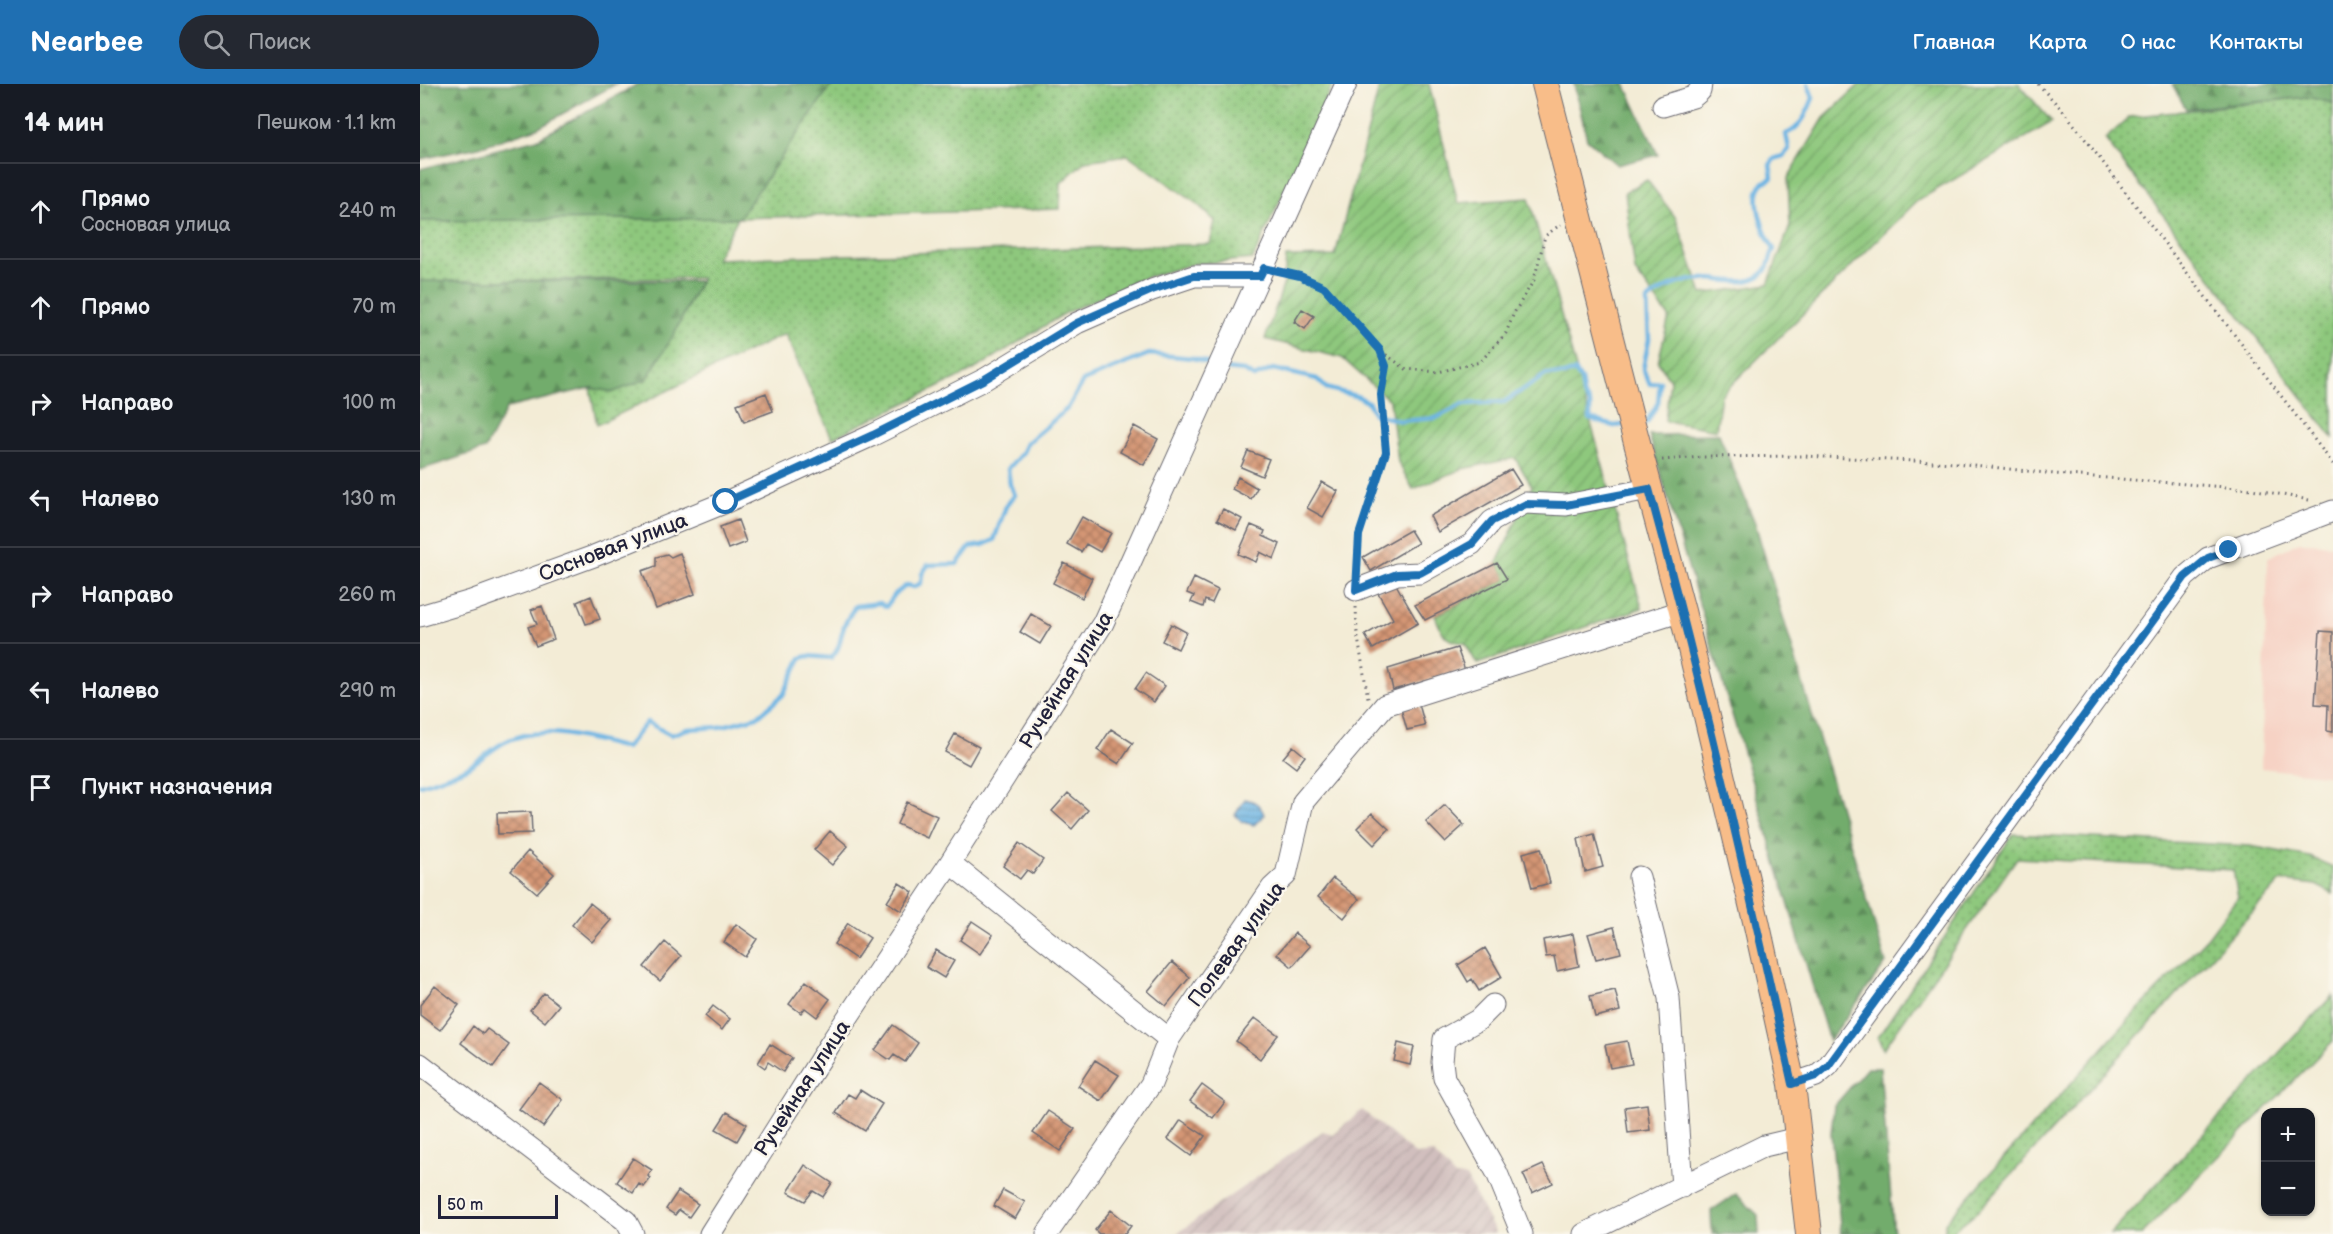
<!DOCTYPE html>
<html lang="ru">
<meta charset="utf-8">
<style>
:root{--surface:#171b24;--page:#242831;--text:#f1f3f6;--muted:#9ea1a6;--line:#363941;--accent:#1f6fb2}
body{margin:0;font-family:"Balsamiq Sans",sans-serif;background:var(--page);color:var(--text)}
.controls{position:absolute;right:18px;bottom:18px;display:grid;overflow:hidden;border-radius:12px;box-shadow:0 2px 4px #0004}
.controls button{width:54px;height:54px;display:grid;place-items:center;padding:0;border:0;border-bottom:2px solid var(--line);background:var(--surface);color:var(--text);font:30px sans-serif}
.scale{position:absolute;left:18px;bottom:15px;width:120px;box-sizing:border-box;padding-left:6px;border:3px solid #22223b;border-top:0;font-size:16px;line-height:21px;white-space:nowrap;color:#22223b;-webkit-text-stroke:4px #fbf7ec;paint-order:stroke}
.stop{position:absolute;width:18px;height:18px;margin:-14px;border:4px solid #1f6fb2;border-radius:50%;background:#fff}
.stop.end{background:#1f6fb2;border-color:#fff;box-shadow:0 2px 6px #0008}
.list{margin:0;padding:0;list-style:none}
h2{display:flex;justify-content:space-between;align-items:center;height:78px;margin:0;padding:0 24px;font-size:26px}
h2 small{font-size:20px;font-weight:400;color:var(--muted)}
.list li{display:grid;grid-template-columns:39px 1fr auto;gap:18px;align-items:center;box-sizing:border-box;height:96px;padding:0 24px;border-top:2px solid var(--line)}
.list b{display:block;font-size:22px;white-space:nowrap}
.list p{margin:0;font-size:20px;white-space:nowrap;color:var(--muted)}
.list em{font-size:20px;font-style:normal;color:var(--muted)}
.icon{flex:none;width:33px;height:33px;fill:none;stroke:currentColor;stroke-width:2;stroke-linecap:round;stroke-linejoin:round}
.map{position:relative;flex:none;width:1913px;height:1150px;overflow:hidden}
header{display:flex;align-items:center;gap:36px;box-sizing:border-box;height:84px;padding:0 30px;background:var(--accent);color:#fff}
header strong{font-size:28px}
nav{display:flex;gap:33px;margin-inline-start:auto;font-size:21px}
.search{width:420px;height:54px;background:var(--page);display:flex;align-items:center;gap:15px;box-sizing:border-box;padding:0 21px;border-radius:33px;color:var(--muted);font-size:22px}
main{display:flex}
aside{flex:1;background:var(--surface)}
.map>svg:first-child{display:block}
.built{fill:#f6d2c4}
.industrial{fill:url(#industrial-furrows)}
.grass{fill:url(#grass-dots);stroke:#58755c;stroke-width:1.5;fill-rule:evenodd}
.forest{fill:url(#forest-firs);stroke:#4a6754;stroke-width:1.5}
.garden{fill:url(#garden-furrows);stroke:#58755c;stroke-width:1.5}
.water{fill:url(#water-rules);stroke:#476b8f;stroke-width:1.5}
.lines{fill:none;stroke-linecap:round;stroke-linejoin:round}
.stream{stroke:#6cb4e3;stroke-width:4.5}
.building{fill:url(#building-cross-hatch)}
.minor-casing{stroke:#6b6971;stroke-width:23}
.major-casing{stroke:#6b6971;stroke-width:28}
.path{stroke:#6b6971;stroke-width:3;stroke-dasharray:1.5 4.5;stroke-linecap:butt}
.minor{stroke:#fff;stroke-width:21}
.major{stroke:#f8bd89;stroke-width:26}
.route{stroke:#1f6fb2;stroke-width:8}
.labels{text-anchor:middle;stroke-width:5;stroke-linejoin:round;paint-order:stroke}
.street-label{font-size:21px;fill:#22223b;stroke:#fbf7ec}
</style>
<header>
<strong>Nearbee</strong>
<div class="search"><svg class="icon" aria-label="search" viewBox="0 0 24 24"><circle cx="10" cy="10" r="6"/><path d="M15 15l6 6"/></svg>Поиск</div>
<nav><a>Главная</a><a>Карта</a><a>О нас</a><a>Контакты</a></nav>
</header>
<main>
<aside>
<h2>14 мин<small>Пешком · 1.1 km</small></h2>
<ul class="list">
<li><svg class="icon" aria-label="ahead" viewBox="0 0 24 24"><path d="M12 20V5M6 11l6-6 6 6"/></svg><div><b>Прямо</b><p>Сосновая улица</p></div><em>240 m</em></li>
<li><svg class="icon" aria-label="ahead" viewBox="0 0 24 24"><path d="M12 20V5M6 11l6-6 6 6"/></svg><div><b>Прямо</b></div><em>70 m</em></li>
<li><svg class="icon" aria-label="right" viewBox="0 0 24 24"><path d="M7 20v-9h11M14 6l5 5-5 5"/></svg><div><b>Направо</b></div><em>100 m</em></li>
<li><svg class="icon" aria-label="left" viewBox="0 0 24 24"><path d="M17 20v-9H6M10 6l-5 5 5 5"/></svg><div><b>Налево</b></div><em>130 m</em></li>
<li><svg class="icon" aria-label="right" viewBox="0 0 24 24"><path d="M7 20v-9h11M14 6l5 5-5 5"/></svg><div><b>Направо</b></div><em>260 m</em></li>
<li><svg class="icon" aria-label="left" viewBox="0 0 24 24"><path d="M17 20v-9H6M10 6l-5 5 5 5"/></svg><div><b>Налево</b></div><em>290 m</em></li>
<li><svg class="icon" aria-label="arrive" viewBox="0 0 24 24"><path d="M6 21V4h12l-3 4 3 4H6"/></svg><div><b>Пункт назначения</b></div></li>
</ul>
</aside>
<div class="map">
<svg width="1913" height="1150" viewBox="0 0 1913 1150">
<defs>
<pattern id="industrial-furrows" width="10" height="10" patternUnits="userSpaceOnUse" patternTransform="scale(1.5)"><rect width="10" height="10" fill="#d1bfbe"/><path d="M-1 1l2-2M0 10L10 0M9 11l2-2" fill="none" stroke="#b3a4a4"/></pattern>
<pattern id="grass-dots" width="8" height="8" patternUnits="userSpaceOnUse" patternTransform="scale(1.5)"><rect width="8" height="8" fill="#8ec87d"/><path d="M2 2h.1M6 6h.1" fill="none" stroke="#74a268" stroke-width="1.8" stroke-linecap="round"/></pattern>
<pattern id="forest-firs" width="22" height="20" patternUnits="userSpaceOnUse" patternTransform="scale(1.5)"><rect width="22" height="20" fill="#72ac6c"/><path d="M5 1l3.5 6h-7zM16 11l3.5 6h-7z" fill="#5d8c5a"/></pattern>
<pattern id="garden-furrows" width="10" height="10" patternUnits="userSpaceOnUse" patternTransform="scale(1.5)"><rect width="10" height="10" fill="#8ec87d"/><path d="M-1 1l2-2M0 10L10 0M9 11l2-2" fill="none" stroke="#74a268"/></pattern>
<pattern id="water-rules" width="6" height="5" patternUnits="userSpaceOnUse" patternTransform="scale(1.5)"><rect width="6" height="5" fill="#6cb4e3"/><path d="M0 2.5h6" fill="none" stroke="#5892b9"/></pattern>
<pattern id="building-cross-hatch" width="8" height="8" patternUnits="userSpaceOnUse" patternTransform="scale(1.5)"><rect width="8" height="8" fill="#d49674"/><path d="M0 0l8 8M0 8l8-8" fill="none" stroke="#ac7a60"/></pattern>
</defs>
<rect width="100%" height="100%" fill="#fbf7ec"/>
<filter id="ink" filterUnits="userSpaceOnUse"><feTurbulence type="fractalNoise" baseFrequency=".0167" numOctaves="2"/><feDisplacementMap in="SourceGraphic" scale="12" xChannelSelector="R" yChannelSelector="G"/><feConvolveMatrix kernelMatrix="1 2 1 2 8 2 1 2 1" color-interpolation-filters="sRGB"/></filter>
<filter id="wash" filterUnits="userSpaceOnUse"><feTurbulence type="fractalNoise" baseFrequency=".008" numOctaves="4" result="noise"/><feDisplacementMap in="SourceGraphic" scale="24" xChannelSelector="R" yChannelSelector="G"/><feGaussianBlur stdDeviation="1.35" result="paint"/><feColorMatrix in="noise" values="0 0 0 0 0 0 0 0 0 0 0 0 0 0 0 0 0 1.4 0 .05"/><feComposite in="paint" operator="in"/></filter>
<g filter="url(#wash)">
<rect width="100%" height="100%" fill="#f3ecd6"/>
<path class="built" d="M1879,458L1913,461V692L1841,684L1848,474Z"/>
<path class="industrial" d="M942,1026L996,1071L1013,1069L1034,1092L1046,1093L1076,1150H756L903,1047L912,1051Z"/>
<path class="grass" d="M412,0H913L833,175L773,180L724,194L647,228L552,287L412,354L365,250L177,341L170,304L194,308L254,250L282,194L0,198V137L318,134ZM708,71L777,120L795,137L790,160L296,175L318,134L640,125L641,99L665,77Z
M1887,13L1913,19V354L1685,55L1710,33Z
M1593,750L1830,762L1890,773L1913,783V810L1896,801L1861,797L1558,1127L1529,1150H1525V1139L1710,934L1788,853L1818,813L1813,786L1597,774L1463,966L1458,953Z
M1913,911V957L1722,1150H1690Z"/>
<path class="forest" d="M0,0H196L117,44L59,63L0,75Z
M218,0H412L319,134L0,137V85L117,55Z
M1154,0H1205L1238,71L1197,81L1167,55Z
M1752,0H1913V19L1887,13L1766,25Z
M0,197H280L254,250L227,295L194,308L170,304L87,324L65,365L0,386Z
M1299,350L1335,439L1466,879L1409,957L1229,351Z
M1447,984H1460L1474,1150H1421L1411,1049L1414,1022Z
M1316,1110L1338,1131L1339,1150H1292L1291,1127Z"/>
<path class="garden" d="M960,0H1009L1038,119L1109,114L1222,524L1057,580L1045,559C1024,557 1023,551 1015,532L1087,495L1077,479L1112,402L1095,374L1042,385L993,405L978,378L970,317L922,274L845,255L864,199L866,173L915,172Z
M1440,0H1599L1632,38L1497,117L1301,311L1296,346L1245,337L1250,296L1238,278L1249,233L1215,187L1205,108L1227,96L1256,134L1282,210L1348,200L1370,142L1368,94L1404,34Z"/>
<path class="water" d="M825,715C835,717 841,721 844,731L834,741L823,738L815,731Z"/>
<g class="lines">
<path class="stream" d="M805,285L824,287L834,293L853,285L897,295L906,304L939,313L949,319L954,330L981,337L1016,334L1043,320L1084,318L1127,290L1144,291L1155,287L1161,296L1163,310L1170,320V335L1194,342L1203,341
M1221,339L1227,338L1238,319L1240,298L1230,300L1223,285L1229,255L1227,217C1243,203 1266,194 1287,195C1306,195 1330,204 1345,187C1349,182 1351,171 1354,165C1345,152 1329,112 1343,99C1346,97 1349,96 1352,94L1350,81L1354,75L1363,72L1369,65L1366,50C1381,44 1387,29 1393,14L1388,0
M0,701C11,698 39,688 48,683C60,676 71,666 83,659C122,638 167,655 206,664L227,638L251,651L267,645L299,643L337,633L363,611L381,574L388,572L411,574C421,564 419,557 423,546C425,537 431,530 435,522L460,519L466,523L475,510L487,501L494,503L501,499L502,490L508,481L537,480L550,463L563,461L574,456L586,422L595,411L590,401L588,385L603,368L607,359L648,324L663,297L729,270L773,274L794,281"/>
</g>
<g id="blocks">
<path class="building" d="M882,225L894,232L885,245L874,238Z
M346,309L353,327L324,338L317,320Z
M714,342L738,355L724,381L700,368Z
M828,367L849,375L842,392L821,383Z
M1091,385L1101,401L1018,448L1010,432Z
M818,393L837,404L831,415L812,405Z
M902,398L918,407L903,433L887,424Z
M803,425L822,435L816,446L797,436Z
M662,433L691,449L680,468L666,460L661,468L647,460Z
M318,436L326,458L308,465L300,443Z
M831,441L845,447L843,452L860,460L854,475L840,468L836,478L818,470Z
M990,446L998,459L951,487L943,473Z
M260,469L275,510L236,525L222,487L236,482V473L247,470L251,473Z
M644,479L672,494L662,514L633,499Z
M1077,479L1087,495L1005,536L995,521Z
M774,494L798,506L792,519L785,516L783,523L771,518L774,512L767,509Z
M974,497L998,539L953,565L945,551L973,535L957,507Z
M171,512L180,535L166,540L157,518Z
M122,522L134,555L116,562L108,543L117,540L111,526Z
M611,530L631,542L620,560L600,548Z
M751,540L766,548L758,565L742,557Z
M1900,547L1913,548V648L1907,647L1908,621L1895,620Z
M1037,564L1045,586L973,606L968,585Z
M726,589L745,602L734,618L715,605Z
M999,620L1005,642L987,646L981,625Z
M691,645L713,659L699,680L677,666Z
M535,650L559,663L549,681L525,668Z
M873,662L885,672L876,684L863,674Z
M648,709L668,726L652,745L632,727Z
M487,718L517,732L507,754L477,740Z
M1025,721L1044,741L1025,758L1006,738Z
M111,728L112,749L78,750L77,729Z
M952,729L969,745L954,761L937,744Z
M410,747L428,762L412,781L394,766Z
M1174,750L1183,783L1165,788L1158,755Z
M599,759L623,776L613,790L607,786L600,795L583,782Z
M1121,764L1130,799L1112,804L1103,769Z
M108,767L134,790L117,809L91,787Z
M913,794L939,815L924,834L898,813Z
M479,799L493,808L481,827L467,818Z
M170,819L191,836L172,858L152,841Z
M552,837L573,851L560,870L540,856Z
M428,839L450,854L436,875L414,860Z
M316,840L337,855L325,873L304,858Z
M1194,843L1201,869L1176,875L1168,850Z
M875,849L890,862L872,883L857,870Z
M1153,850L1159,882L1137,887L1134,872L1126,873L1123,856Z
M245,858L261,872L240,897L224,883Z
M1065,864L1082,893L1059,907L1052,895L1048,898L1038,881Z
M516,866L534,877L524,894L506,883Z
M752,878L770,893L746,922L728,907Z
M386,897L410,915L397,933L385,924L381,929L369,920Z
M15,902L39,921L20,946L0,931V921Z
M1195,906L1200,927L1175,933L1170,912Z
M124,909L139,921L125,938L110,926Z
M293,922L310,935L302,946L285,932Z
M835,934L858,951L840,975L816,957Z
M473,941L498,959L485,978L474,971L470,976L455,966Z
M53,942L63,950L67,945L89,961L73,983L41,959Z
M1207,957L1212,980L1190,984L1185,961Z
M978,959L994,963L990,981L974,977Z
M350,960L372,974L363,988L348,978L345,984L338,979Z
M675,976L699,991L681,1017L658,1002Z
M119,998L143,1016L123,1043L99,1025Z
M782,1001L805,1018L793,1034L770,1017Z
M440,1006L462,1020L445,1047L416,1029L428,1010L435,1014Z
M1227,1020L1230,1046L1208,1049L1205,1023Z
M628,1027L655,1045L640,1067L613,1049Z
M307,1028L327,1040L317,1057L296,1045Z
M761,1036L785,1052L771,1072L748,1055Z
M213,1074L232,1086L228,1092L231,1094L224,1103L219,1100L213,1109L197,1098Z
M385,1081L412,1099L403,1113L393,1107L385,1117L368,1108Z
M1123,1081L1133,1099L1112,1109L1103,1090Z
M583,1106L605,1118L595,1135L574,1122Z
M258,1107L278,1120L269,1133L259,1126L255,1131L246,1125Z
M691,1126L711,1142L705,1150H679L675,1146Z"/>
</g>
</g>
<g filter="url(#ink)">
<use href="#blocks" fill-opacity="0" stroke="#6b6971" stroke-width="1.5"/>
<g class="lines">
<g class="minor-casing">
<path id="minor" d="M1243,22L1273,13L1280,7L1281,0
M936,506L977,490L1000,489L1052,460L1072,437L1105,419L1146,421L1229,405
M0,532L51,517L174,472L306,418L453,351L565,295L657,239L732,206L774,192H840
M530,779L749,955
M1219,793L1249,914L1262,1103
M1073,921L1058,936L1024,955L1022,978L1024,994L1077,1089L1102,1150
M0,980L206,1137L213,1150
M1372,1000L1396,992L1408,982L1765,493L1788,474L1913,427
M290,1150L410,960L530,779L683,539L926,0
M627,1150L731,1000L749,955L852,804L866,791L883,718L965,621L1262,527
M1164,1150L1344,1062L1378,1054"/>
</g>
<g class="major-casing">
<path id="major" d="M1125,0L1212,340L1262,527L1336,837L1372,1000L1389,1150"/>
</g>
<path class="path" d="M1618,0L1646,30L1913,380
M861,188L880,193L904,203L960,266L966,282L961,311L966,368L939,451L937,486
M961,267L986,285L1018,288L1060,278L1086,249L1094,229L1114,196L1125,152L1141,140
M1242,376L1283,373L1384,372L1536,379L1634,390L1832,405L1889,416
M936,523L937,548L948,614"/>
<use href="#minor" class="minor"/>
<use href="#major" class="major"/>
</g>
</g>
<g class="lines" filter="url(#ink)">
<path class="route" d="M306,418L453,351L565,295L657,239L732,206L774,192H840L844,184L880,192L904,203L960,266L966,282L961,311L966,368L939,451L936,506L977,490L1000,489L1052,460L1072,437L1106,420L1146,421L1229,405C1283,602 1328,801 1372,1000L1396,992L1408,982L1765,493L1788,474L1809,466"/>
</g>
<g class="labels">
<g class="street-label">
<text transform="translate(193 463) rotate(-21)" y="7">Сосновая улица</text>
<text transform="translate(646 596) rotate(-58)" y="7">Ручейная улица</text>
<text transform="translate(816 860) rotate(-54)" y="7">Полевая улица</text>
<text transform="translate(382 1004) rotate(-57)" y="7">Ручейная улица</text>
</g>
</g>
</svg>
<div class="controls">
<button>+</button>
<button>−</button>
</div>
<div class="scale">50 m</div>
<div class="stop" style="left:306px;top:418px"></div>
<div class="stop end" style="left:1809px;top:466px"></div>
</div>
</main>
